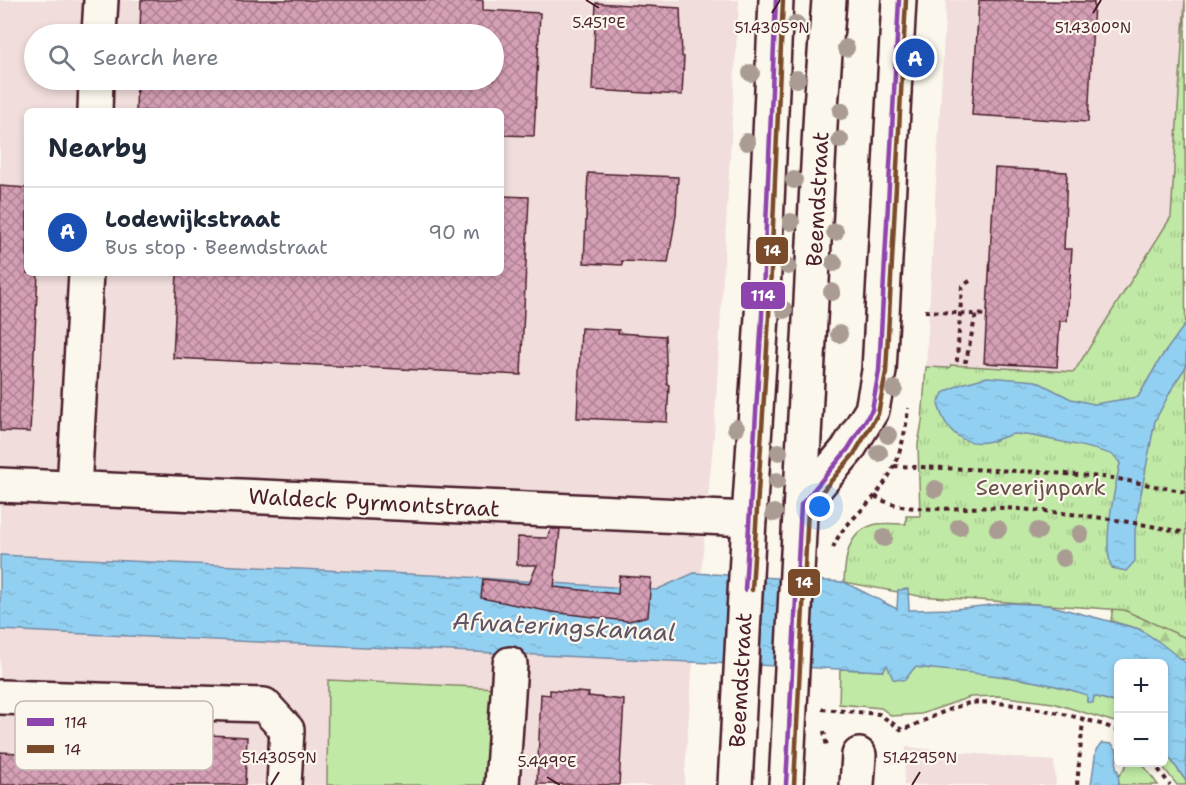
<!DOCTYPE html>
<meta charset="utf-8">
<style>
:root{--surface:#fff;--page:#f2f2f3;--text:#1f2937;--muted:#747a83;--line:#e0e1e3;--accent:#0f766e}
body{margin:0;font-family:"Shantell Sans",sans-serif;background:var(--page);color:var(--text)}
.controls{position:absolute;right:18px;bottom:18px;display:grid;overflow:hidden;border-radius:9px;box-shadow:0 3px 9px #0003}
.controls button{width:54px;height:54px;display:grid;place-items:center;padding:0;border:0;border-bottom:2px solid var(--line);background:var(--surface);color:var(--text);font:30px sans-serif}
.you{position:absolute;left:820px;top:507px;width:21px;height:21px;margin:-15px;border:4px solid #fff;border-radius:50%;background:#1a73e8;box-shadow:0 0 0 9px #1a73e833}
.badge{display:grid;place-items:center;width:39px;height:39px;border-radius:50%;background:var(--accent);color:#fff;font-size:20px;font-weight:700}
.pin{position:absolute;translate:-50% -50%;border:3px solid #fff;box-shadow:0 2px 6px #0006}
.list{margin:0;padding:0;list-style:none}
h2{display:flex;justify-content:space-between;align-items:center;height:78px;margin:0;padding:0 24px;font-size:26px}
h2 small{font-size:20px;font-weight:400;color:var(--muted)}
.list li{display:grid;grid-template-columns:39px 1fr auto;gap:18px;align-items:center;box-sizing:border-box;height:90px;padding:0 24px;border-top:2px solid var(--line)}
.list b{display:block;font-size:22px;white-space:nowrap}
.list p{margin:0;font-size:20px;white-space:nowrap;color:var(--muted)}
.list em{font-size:20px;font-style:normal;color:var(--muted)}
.icon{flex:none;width:33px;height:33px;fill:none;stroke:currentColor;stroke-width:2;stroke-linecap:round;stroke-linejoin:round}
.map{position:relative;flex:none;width:1186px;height:785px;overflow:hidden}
.search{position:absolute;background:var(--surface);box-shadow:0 3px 9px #0003;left:24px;top:24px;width:480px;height:66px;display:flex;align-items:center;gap:15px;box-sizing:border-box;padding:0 21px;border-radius:33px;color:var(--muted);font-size:22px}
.panel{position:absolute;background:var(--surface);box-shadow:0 3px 9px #0003;left:24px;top:108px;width:480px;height:168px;border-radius:9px}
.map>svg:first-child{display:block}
.built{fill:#f0dddc;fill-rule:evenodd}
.green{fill:#c0e9a5;stroke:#858468;stroke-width:1.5}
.forest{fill:url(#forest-firs);stroke:#858468;stroke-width:1.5}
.park{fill:url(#park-tufts);stroke:#858468;stroke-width:1.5}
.water{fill:url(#water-ripples);stroke:#7589a2;stroke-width:1.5}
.building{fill:url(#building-cross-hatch);stroke:#4a1f2b;stroke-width:1.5}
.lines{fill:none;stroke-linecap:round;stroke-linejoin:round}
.minor-casing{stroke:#4a1f2b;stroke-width:38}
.major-casing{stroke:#4a1f2b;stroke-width:38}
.path{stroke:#4a1f2b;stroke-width:4;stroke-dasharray:4.5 4.5;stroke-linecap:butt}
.minor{stroke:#fbf7ec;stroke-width:33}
.major{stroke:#fbf7ec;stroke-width:33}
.bus-1-casing{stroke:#fbf7ec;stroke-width:9}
.bus-2-casing{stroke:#fbf7ec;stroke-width:9}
.bus-1{stroke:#8e44ad;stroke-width:4.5}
.bus-2{stroke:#7a4b2a;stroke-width:4.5}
.tree{fill:#aa9c93}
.ticks{fill:none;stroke:#4a1f2b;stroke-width:2}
.labels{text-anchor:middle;stroke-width:4.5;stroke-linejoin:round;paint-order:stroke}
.street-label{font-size:22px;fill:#4a1f2b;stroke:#fbf7ec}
.park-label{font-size:22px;fill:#68524a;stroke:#fbf7ec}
.water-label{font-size:24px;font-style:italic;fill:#605467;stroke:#fbf7ec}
.key{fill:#fbf7ec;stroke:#c6b6b2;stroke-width:1.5}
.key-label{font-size:16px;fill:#4a1f2b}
.ticks-label{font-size:15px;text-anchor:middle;fill:#4a1f2b;stroke:#fbf7ec;stroke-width:4.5;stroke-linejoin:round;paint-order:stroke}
.line-badge{stroke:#fbf7ec;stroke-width:2}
.badge-label{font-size:16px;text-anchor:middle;font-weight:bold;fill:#fff}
</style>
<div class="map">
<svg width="1186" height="785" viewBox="0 0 1186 785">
<defs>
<pattern id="forest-firs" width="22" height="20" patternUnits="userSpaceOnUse" patternTransform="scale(1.5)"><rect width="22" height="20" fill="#c0e9a5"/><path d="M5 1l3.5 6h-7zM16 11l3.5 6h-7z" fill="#a6c78e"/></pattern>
<pattern id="park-tufts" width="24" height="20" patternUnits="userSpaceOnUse" patternTransform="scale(1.5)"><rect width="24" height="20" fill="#c0e9a5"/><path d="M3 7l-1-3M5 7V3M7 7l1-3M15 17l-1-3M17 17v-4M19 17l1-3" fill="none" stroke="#a6c78e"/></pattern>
<pattern id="water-ripples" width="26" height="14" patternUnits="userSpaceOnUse" patternTransform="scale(1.5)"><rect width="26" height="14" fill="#92d0f2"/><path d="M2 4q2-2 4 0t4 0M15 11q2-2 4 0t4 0" fill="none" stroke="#7fb2d0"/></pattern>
<pattern id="building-cross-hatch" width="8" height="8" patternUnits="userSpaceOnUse" patternTransform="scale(1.5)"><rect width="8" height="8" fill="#d59fb5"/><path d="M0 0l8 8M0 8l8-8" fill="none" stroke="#af8193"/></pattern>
</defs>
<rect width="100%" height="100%" fill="#fbf7ec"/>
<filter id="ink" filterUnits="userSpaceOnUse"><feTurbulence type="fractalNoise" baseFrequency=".0167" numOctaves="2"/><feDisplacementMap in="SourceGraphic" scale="12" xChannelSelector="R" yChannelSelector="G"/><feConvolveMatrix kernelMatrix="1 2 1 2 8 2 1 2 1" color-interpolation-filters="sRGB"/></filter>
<g filter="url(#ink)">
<path class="built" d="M0,0H739L714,433L692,672L684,785H0ZM34,34H494V80H34ZM27,111H501V273H27Z
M946,0H1185L1171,217L1074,372L951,365L949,368L926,367Z
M906,747L1054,761L1056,785H904Z"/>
<path class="green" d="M887,664C949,670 1029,675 1088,695L1087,701L1094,696L1114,702L1118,705V723L1053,703L998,696L970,697L921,714L892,716L881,708L839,704L840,669L883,671Z
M328,680L498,688L493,785H327Z
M1164,750L1186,781V785H1177L1160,763L1164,762Z
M1128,763H1142L1158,785H1119L1118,777Z"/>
<path class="forest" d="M1186,557V659H1181L1139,629L1111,621L1118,570Z"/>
<path class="park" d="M1185,0L1186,638L1124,610L919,596L844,582C845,559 847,530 877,524C886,523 897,524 906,524V516H920L918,444L922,422L926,367L949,368L951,365L1074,372L1171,217Z"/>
<path class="water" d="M1186,323V367L1175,383L1155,421L1140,499L1135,531V561L1126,571L1112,568C1101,544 1115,490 1120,463C1119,462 1115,456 1114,456C1106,450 1023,433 1014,434C1006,435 999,440 991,441C963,448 945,431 938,404L943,393L961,384L987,377L1036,381L1071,399L1094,404L1138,397L1160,359Z
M0,555L451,576L656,590L694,573L844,582L897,609L898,590L908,589L909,610L954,609L1010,603L1048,605L1139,629L1158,641L1186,663V781L1164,750V664H1118V705L1114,702L1094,696L1093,703L1087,702V695C1033,676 972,674 915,667L905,680L893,679L887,665L883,671L840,669L0,630Z
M1102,743L1112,744L1117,750L1116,768L1118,771L1119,785H1091L1096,750Z"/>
<path class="building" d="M141,0H483V10L540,13L534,136L501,135V111H136L137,80H494V34H140Z
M979,0L1094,2L1088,122L972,115Z
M596,3L680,8L682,56L684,57L682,95L592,90Z
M995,168L1067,172L1064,249H1072L1067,321H1060L1057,367L984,363Z
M588,173L678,177L676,215L668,263L622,261V265L584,263Z
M0,186L27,188V273H38L30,432L0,431Z
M501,196L529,197L521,375L173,358L177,273H501Z
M581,328L619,330L618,333L665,336L667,384L669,385L667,422L577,418Z
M551,529H560L554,587L618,594L619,576L651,578L648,616L629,621L618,620L552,612L481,598L483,579L529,584L537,565H517L518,537L547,538Z
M550,690L589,693L588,696L624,700L619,785L537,784L541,694L550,695Z
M20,726L55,727L53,754L210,762L211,735L247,737L245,785H0V752L19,753Z"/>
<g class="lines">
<g class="minor-casing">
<path id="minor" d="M99,34L101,0
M95,111L96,80
M0,485L749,519
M74,489L86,273
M801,505L848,449L872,410L879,371L899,0
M0,697L264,705L287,730L284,785
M502,785L510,664
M857,785L859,755"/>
</g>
<g class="major-casing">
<path id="major" d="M735,785L749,519L762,316L776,0
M786,785L821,107L829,0"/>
</g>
<path class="path" d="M970,281L962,286L957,360L966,361L976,314
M925,311L987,315
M894,466L1041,472L1113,478L1186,492
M875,496C906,517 968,505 1005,508C1066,512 1126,520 1186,533
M833,548C840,528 859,514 873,498C896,472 905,442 908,408
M822,709L879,714L902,730C923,722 944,710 966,704C991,696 1094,718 1118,731
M824,731L827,747
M1153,762L1170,785
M1077,785L1083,720"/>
<use href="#minor" class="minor"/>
<use href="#major" class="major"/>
<g class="bus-1-casing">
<path id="bus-1" d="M745,590L762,316L776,0
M786,785L801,505L848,449L872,410L879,371L899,0"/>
</g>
<g class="bus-2-casing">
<path id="bus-2" d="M752,590L769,316L783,0
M794,785L808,508L854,454L878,414L886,372L906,0"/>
</g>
<use href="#bus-1" class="bus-1"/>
<use href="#bus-2" class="bus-2"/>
</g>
<g class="tree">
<circle cx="796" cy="24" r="9"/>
<circle cx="846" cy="48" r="9"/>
<circle cx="751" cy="73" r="9"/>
<circle cx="797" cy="79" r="9"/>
<circle cx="841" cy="111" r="9"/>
<circle cx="840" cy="140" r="9"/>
<circle cx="747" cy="142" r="9"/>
<circle cx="794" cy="180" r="9"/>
<circle cx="791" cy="222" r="9"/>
<circle cx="835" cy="232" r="9"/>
<circle cx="834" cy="263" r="9"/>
<circle cx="788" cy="266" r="9"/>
<circle cx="832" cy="292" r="9"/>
<circle cx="784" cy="310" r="9"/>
<circle cx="839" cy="334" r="9"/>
<circle cx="894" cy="389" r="9"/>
<circle cx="736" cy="428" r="9"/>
<circle cx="888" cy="435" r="9"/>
<circle cx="779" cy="452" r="9"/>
<circle cx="879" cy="453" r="9"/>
<circle cx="777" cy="481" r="9"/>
<circle cx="935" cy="489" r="9"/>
<circle cx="774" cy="513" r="9"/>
<circle cx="959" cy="527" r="9"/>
<circle cx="998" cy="529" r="9"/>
<circle cx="1038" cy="531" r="9"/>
<circle cx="1080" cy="534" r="9"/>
<circle cx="884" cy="538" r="9"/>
<circle cx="1063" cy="558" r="9"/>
</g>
</g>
<path class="ticks" d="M586,0L599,8M772,13L780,0M1093,13L1101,0M547,777L560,785M271,785L279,772M912,785L920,772"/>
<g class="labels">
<g class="street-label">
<text transform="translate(817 199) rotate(-87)" y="8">Beemdstraat</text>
<text transform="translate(374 502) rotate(3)" y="8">Waldeck Pyrmontstraat</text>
<text transform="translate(740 680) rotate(-87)" y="8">Beemdstraat</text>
</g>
<g class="park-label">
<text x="1041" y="495">Severijnpark</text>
</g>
<g class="water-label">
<text transform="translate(564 627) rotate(3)" y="8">Afwateringskanaal</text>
</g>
</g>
<rect x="15" y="701" width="198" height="69" rx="9" class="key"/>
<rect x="27" y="718" width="27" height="8" fill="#8e44ad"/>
<rect x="27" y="745" width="27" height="8" fill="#7a4b2a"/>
<g class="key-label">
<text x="64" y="728">114</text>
<text x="64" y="755">14</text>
</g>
<g class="ticks-label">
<text x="599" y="28">5.451°E</text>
<text x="772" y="33">51.4305°N</text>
<text x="1093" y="33">51.4300°N</text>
<text x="279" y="763">51.4305°N</text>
<text x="920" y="763">51.4295°N</text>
<text x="547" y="767">5.449°E</text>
</g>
<g class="line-badge">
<rect x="755" y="236" width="34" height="29" rx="6" fill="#7a4b2a"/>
<rect x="740" y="281" width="46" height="29" rx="6" fill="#8e44ad"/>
<rect x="787" y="568" width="34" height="29" rx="6" fill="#7a4b2a"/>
</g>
<g class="badge-label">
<text x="772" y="256">14</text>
<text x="763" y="301">114</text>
<text x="804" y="588">14</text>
</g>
</svg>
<div class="controls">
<button>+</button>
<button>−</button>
</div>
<div class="you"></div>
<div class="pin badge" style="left:915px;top:58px;background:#1a4fb4">A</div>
<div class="search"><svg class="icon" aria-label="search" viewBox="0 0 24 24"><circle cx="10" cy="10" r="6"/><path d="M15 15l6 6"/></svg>Search here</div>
<section class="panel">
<h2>Nearby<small></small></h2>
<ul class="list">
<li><span class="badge" style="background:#1a4fb4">A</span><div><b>Lodewijkstraat</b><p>Bus stop · Beemdstraat</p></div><em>90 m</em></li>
</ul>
</section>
</div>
